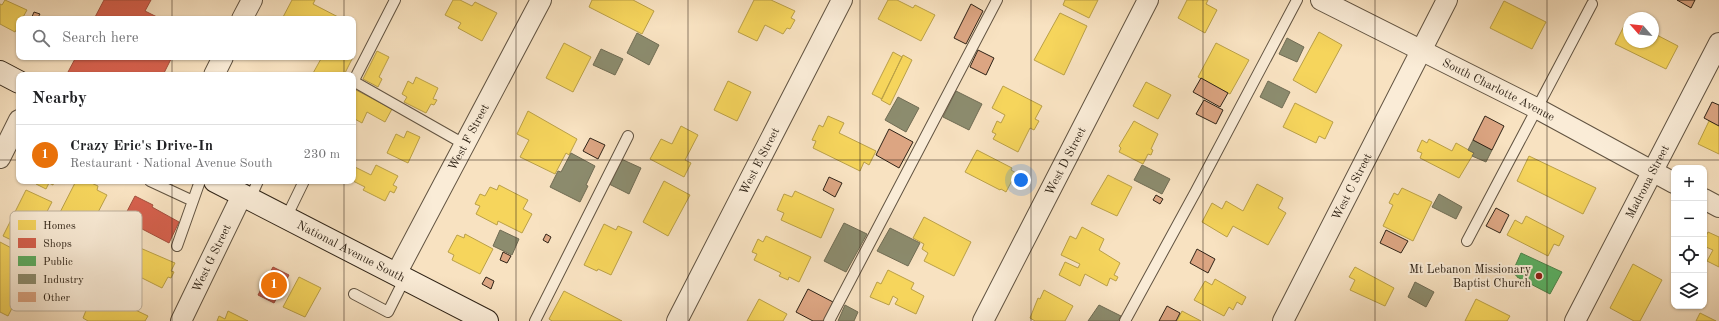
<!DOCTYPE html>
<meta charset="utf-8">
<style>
:root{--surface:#fff;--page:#f6f6f6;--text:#202124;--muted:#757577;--line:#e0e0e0;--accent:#8f2418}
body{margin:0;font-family:"Old Standard TT",serif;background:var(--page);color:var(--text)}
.controls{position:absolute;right:12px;bottom:12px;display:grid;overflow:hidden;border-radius:8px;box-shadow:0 1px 3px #0004}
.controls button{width:36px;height:36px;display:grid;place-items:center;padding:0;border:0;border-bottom:1px solid var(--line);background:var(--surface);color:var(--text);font:20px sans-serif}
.compass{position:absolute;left:1623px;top:12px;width:36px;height:36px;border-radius:50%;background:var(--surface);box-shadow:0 1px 3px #0004;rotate:297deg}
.you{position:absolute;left:1021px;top:180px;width:14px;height:14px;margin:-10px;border:3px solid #fff;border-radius:50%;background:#1a73e8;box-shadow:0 0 0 6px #1a73e833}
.badge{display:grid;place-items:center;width:26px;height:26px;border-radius:50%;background:var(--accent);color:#fff;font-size:13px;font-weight:700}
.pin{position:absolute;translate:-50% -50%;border:2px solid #fff;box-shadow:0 1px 4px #0006}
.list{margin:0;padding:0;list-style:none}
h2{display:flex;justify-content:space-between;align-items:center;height:52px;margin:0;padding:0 16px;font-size:17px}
h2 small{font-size:13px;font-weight:400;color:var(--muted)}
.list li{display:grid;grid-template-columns:26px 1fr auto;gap:12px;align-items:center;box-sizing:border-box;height:60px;padding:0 16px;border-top:1px solid var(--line)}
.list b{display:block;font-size:15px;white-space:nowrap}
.list p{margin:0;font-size:13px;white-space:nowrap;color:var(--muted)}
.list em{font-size:13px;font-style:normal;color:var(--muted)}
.icon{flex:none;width:22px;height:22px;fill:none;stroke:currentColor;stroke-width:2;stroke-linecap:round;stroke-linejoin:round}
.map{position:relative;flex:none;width:1719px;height:321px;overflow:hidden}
.search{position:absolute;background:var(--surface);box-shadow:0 1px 3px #0004;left:16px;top:16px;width:340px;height:44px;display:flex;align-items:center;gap:10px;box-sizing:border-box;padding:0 14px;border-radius:8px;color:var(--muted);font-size:15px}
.panel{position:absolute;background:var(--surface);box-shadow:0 1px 3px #0004;left:16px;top:72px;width:340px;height:112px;border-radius:8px}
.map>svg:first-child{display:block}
.homes{fill:#f6d55c;stroke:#baa047}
.shops{fill:#d6604d;stroke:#a44e3c}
.public{fill:#5aae61;stroke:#4d844a}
.industry{fill:#8c8c6e;stroke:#706c54}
.building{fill:#dca582;stroke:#2f2316}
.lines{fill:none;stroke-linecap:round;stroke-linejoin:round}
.service-casing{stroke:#615341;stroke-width:12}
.minor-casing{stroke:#615341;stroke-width:22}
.secondary-casing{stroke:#2f2316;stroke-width:24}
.service{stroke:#faecd7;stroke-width:10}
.minor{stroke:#faecd7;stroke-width:20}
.secondary{stroke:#faecd7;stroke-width:22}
.grid{fill:none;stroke:#2f2316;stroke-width:1;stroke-opacity:0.55}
.poi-dot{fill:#8f2418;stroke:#faecd7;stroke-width:1.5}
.labels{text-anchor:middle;stroke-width:4;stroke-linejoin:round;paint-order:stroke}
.street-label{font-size:12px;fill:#2f2316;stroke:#faecd7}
.poi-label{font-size:12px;fill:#2f2316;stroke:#faecd7;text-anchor:end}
.key{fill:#faecd7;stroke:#bdb09d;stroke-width:1}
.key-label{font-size:11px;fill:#2f2316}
</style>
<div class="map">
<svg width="1719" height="321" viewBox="0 0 1719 321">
<rect width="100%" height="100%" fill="#f8e2c1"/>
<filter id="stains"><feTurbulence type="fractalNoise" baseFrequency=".005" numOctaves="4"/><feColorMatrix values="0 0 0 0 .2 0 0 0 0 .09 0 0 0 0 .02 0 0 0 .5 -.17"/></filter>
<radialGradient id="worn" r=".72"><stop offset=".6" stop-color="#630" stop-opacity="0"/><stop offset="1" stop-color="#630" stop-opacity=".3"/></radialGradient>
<path class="homes" d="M5,0L27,10L22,19H19V25L15,32L0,24V4L2,5Z
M292,0H315L313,4L342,19H282Z
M453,0H460L472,6L475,2L497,13L482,41L458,28L461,23L445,15Z
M592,0H633L654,11L642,34L589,7Z
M754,0H771L795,11L791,18L795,20L790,29L787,28L783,34L765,25L757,41L738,32Z
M888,0H897L913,8L915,5L935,15L921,41L878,19Z
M1065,0H1098L1089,18L1063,5Z
M1187,0H1208L1206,4L1217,10L1205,33L1178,18Z
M1504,1L1546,22L1532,49L1490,28Z
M1060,13L1087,26L1064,75L1034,60Z
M1627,20L1629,21V42H1653V33L1678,46L1666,69L1615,44Z
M1319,32L1342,45L1316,93L1293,80Z
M564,43L591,57L573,92L546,78Z
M1216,43L1249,60L1230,94L1198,77Z
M377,51L389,57L379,77L382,79L378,87L363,79Z
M893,52L902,57L882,99L872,94Z
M903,55L912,60L890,105L881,100Z
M322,57H353L344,75H312Z
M416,77L438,88L433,99L437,100L434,105L431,104L426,113L404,102L407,97L402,94L408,81L413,84Z
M728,81L751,92L737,121L714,110Z
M1146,82L1171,95L1158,119L1133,106Z
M1003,86L1042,106L1035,119L1039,121L1034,130L1030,128L1018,152L993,139L996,134L992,132L997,121L1001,123L1005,115L992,108Z
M356,90L392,109L385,122L367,112L362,123L353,118V96Z
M1295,103L1333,122L1325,139L1319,136L1316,143L1283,127Z
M528,111L577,139L569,155L566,153L555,174L520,157L529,140L517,134Z
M828,116L844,123L839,133L876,151L869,165L864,162L860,171L813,148L816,141L812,140L819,125L823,127Z
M1134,121L1158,134L1151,149L1153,150L1151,155L1148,154L1143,164L1119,152L1121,148L1119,146Z
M1709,121L1719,126V154L1698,144Z
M681,126L698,135L685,160L691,163L684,177L650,159L661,139L672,144Z
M407,131L420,137L408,163L387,153L396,134L404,138Z
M1429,139L1452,151L1456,143L1474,153L1459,178L1420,158L1422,153L1417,151L1422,140L1427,143Z
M977,150L1012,168L1011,170L1016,173L1006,192L1001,189L1000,190L965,172Z
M1529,156L1596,188L1583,214L1517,181Z
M376,165L398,176L393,185L397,187L394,193L390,191L385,201L363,190L365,187L353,181V166L371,175Z
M1108,175L1132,187L1117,216L1091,204Z
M38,181H54L53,185L49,183L46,189L36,184Z
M76,181H87L98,186L97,190L107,195L94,220L83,215L82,218L84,220L78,234L73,231L69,239L51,230Z
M664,181L690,195L668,236L643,222Z
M1257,184L1283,198L1278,208L1286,213L1268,245L1233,226L1227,237L1202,222L1212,203L1222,209L1226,201L1243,211Z
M499,185L528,200L523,209L532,214L522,233L498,221L497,225L476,214L480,206L475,204L480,194L485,196L490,187L497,190Z
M1402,188L1432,202L1413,241L1383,226L1393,205L1389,203L1394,193L1398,195Z
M26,190L52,202L28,248L3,236Z
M795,191L834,209L821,238L781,220L784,213L777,210L784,194L792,197Z
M1526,216L1564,236L1559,246L1554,244L1548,256L1507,235L1515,220L1522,224Z
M924,217L971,242L954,276L924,261L928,253L922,249L924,244L913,238Z
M604,224L616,230L618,226L632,232L611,275L598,269L597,271L584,265Z
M1082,227L1104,239L1099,250L1120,263L1114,275L1118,277L1116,281L1110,278L1107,286L1085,274L1080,286L1059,275L1065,262L1078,268L1080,264L1061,255L1070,236L1076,239Z
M1708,232L1719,237V267L1707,261L1713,250L1706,247L1704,250V240Z
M465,234L493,249L480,274L452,260L454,255L448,252L457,235L464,238Z
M766,236L811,257L799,282L789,277L788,280L779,276L781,273L754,260L757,254L752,252L758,239L763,242Z
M0,242L36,261L8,316L0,312Z
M131,244L175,263L171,271L174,272L171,278L168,277L162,288L134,274L136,269L127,265L132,255L127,252Z
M1633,264L1662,280L1640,321H1634L1610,308Z
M1355,267L1394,288L1385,306L1350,290L1355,280L1349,277Z
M888,270L914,283L911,289L924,296L916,314L895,304L898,299L893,296L889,305L870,297L877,282L881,284Z
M299,277L321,288L305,317L283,307Z
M1215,279L1246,297L1242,305L1237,302L1233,310L1229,307L1224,316L1194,300L1205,281L1212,285Z
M1044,290L1073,306L1065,321H1035L1030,318L1038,298L1040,299Z
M564,291L622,321H552L549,319Z
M100,293L148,316L145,321H88L83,318L89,303L94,306Z
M759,299L787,314L783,321H747Z
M1476,299L1510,316L1507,321H1465Z
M228,311L248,321H217L219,316L225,319Z
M1182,311L1201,321H1177Z
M1700,313L1716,321H1696Z"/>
<path class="shops" d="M104,0H151L145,11L161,19H94Z
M76,57H172L163,75H73L68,72Z
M135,196L153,205L152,207L179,222L169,243L123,219Z
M273,267L289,275L274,303L258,295Z"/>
<path class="public" d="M1521,253L1562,272L1550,294L1517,277V276L1512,273Z"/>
<path class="industry" d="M637,33L659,45L649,65L627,53Z
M1287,38L1304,47L1297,62L1279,54Z
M601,49L623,59L615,75L593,65Z
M1268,81L1290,92L1282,108L1260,97Z
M956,91L982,104L969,130L943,117Z
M898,97L919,108L906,132L885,120Z
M1473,140L1492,150L1486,162L1472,156L1474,153L1468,150Z
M571,153L595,166L586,185L588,186L580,202L550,187L558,171L561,172Z
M619,158L641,168L629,194L607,183Z
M1142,165L1170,179L1162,194L1134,180Z
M1439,194L1462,207L1456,219L1432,207Z
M844,223L867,234L846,272L824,261Z
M890,228L920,243L908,266L877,251Z
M500,230L519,239L512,255L493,246Z
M1415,282L1434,292L1426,307L1408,297Z
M845,305L858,312L854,321H838Z
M1099,305L1121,316L1118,321H1088Z"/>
<path class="building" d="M1677,0H1695L1691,8Z
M971,4L983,11L966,44L954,38Z
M34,12L40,14L37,19H31Z
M978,50L994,58L986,75L970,67Z
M1201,78L1228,93L1220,107L1193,92Z
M1204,100L1223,110L1216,124L1196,114Z
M1712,102L1719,105V126L1704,118Z
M1485,116L1504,126L1492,150L1473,140Z
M889,129L913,142L899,168L876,155Z
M590,138L605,145L598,159L583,151Z
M829,177L842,183L835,197L823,190Z
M1156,195L1163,199L1160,204L1153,200Z
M1496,208L1509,215L1500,233L1486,226Z
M1386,230L1408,241L1401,253L1380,243Z
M546,234L551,237L548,243L543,240Z
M1197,249L1215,259L1208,273L1190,263Z
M503,252L511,256L507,263L500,260Z
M486,277L494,281L491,289L482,284Z
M808,289L833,302L824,321H813L796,312Z
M1167,306L1180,313L1176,321H1159Z"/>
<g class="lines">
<g class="service-casing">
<path id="service" d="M353,81L464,144
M353,82L395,0
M150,181L193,201
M250,199L258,181
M286,218L304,181
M1467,241L1592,4
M177,246L200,181
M354,294L388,312L405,278
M535,321L628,136
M829,321L997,0
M1125,321L1196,191L1297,0"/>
</g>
<g class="minor-casing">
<g id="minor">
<path id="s1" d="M1321,0L1538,109L1674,183"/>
<path d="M242,19L252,0"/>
<path d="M214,75L223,57"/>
<path d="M0,158L19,120"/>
<path d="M1704,199L1719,207"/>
<path id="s2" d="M396,274L541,0"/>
<path id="s3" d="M181,321L242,195"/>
<path id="s4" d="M677,321L842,0"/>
<path id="s5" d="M983,321L1148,0"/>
<path id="s6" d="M1283,321L1447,0"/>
<path id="s7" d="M1575,321L1719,43"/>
</g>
</g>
<g class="secondary-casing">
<g id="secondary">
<path d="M0,72L19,82"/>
<path id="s8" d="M215,181L487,321"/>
</g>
</g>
<use href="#service" class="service"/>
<use href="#minor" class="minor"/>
<use href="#secondary" class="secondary"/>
</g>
<path class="grid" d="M172,0V19M344,0V19M516,0V321M688,0V321M860,0V321M1031,0V321M1203,0V321M1375,0V321M1547,0V321M172,57V75M344,57V75M0,160H19M353,160H1719M172,181V321M344,181V321"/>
<circle class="poi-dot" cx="1539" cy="276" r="4"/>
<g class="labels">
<g class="street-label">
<text dy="4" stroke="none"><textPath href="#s1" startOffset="199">South Charlotte Avenue</textPath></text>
<text dy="4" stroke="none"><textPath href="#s2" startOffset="155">West F Street</textPath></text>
<text dy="4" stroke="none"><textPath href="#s5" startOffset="180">West D Street</textPath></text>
<text dy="4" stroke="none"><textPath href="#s4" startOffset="180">West E Street</textPath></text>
<text dy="4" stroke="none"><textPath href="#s7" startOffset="157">Madrona Street</textPath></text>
<text dy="4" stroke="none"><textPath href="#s6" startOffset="151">West C Street</textPath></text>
<text dy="4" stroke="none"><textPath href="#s8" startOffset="153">National Avenue South</textPath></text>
<text dy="4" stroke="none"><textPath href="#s3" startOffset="70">West G Street</textPath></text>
</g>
<g class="poi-label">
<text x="1531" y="273">Mt Lebanon Missionary<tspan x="1531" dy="14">Baptist Church</tspan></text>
</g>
</g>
<rect x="10" y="211" width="132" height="100" rx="6" class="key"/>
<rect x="18" y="220" width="18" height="10" fill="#f6d55c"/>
<rect x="18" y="238" width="18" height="10" fill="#d6604d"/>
<rect x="18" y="256" width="18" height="10" fill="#5aae61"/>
<rect x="18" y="274" width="18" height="10" fill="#8c8c6e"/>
<rect x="18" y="292" width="18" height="10" fill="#dca582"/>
<g class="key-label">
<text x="43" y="229">Homes</text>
<text x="43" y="247">Shops</text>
<text x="43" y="265">Public</text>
<text x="43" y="283">Industry</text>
<text x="43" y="301">Other</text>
</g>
<rect width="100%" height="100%" filter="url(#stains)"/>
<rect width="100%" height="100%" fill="url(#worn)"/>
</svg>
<div class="controls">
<button>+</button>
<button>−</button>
<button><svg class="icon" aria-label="locate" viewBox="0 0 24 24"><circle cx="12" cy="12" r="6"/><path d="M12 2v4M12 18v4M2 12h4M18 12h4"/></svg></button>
<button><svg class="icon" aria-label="layers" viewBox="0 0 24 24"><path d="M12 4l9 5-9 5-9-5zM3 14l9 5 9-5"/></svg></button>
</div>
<svg class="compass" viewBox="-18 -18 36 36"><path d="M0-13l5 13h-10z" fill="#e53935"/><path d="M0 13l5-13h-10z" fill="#757577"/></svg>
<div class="you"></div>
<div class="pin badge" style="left:274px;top:285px;background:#e8710a">1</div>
<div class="search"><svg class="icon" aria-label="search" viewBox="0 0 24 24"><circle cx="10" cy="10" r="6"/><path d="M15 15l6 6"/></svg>Search here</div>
<section class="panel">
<h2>Nearby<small></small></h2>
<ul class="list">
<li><span class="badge" style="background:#e8710a">1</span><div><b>Crazy Eric's Drive-In</b><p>Restaurant · National Avenue South</p></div><em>230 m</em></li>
</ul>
</section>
</div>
